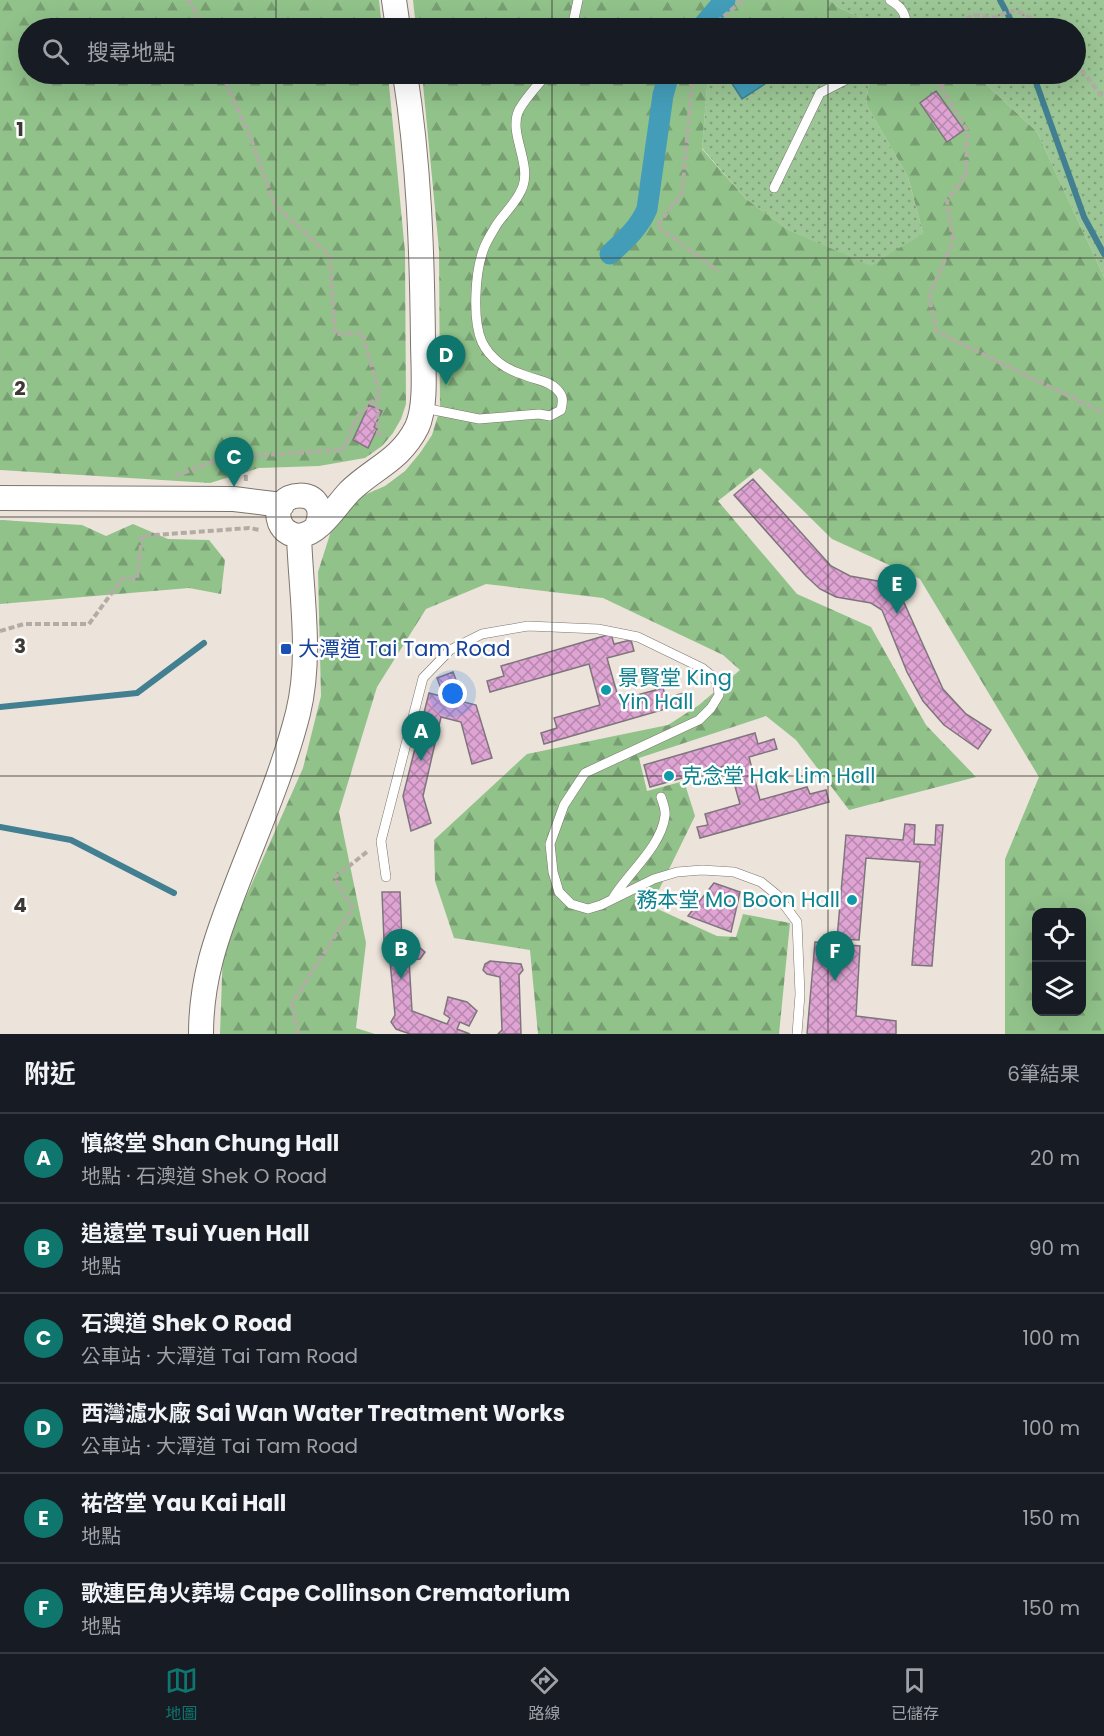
<!DOCTYPE html>
<html lang="zh-TW">
<meta charset="utf-8">
<style>
:root{--surface:#171b24;--page:#20242c;--text:#f1f3f6;--muted:#9ea1a6;--line:#363941;--accent:#0f766e}
body{margin:0;font-family:Poppins,"Noto Sans TC",sans-serif;background:var(--page);color:var(--text)}
.controls{position:absolute;right:18px;bottom:18px;display:grid;overflow:hidden;border-radius:12px;box-shadow:0 6px 24px #0002}
.controls button{width:54px;height:54px;display:grid;place-items:center;padding:0;border:0;border-bottom:2px solid var(--line);background:var(--surface);color:var(--text);font:30px sans-serif}
.you{position:absolute;left:453px;top:694px;width:21px;height:21px;margin:-15px;border:4px solid #fff;border-radius:50%;background:#1a73e8;box-shadow:0 0 0 9px #1a73e833}
.badge{display:grid;place-items:center;width:39px;height:39px;border-radius:50%;background:var(--accent);color:#fff;font-size:20px;font-weight:700}
.pin{position:absolute;translate:-50% -50px;filter:drop-shadow(0 2px 3px #0008)}
.pin::after{content:'';position:absolute;top:32px;width:21px;height:18px;background:inherit;clip-path:polygon(0 0,100% 0,50% 100%)}
.list{margin:0;padding:0;list-style:none}
h2{display:flex;justify-content:space-between;align-items:center;height:78px;margin:0;padding:0 24px;font-size:26px}
h2 small{font-size:20px;font-weight:400;color:var(--muted)}
.list li{display:grid;grid-template-columns:39px 1fr auto;gap:18px;align-items:center;box-sizing:border-box;height:90px;padding:0 24px;border-top:2px solid var(--line)}
.list b{display:block;font-size:22px;white-space:nowrap}
.list p{margin:0;font-size:20px;white-space:nowrap;color:var(--muted)}
.list em{font-size:20px;font-style:normal;color:var(--muted)}
.icon{flex:none;width:33px;height:33px;fill:none;stroke:currentColor;stroke-width:2;stroke-linecap:round;stroke-linejoin:round}
.map{position:relative;flex:none;width:1104px;height:1034px;overflow:hidden}
.search{position:absolute;background:var(--surface);box-shadow:0 6px 24px #0002;left:18px;right:18px;top:18px;height:66px;display:flex;align-items:center;gap:15px;box-sizing:border-box;padding:0 21px;border-radius:33px;color:var(--muted);font-size:22px}
.sheet{height:618px;background:var(--surface)}
nav{display:flex;justify-content:space-around;align-items:center;box-sizing:border-box;height:84px;border-top:2px solid var(--line);background:var(--surface);font-size:16px;color:var(--muted)}
nav a{display:grid;justify-items:center;gap:3px}
nav .on{color:var(--accent)}
.map>svg:first-child{display:block}
.grass{fill:url(#grass-dots)}
.forest{fill:url(#forest-firs);fill-rule:evenodd}
.water{fill:#439db9;stroke:#417f91;stroke-width:1.5}
.lines{fill:none;stroke-linecap:round;stroke-linejoin:round}
.stream{stroke:#417f91;stroke-width:6}
.canal{stroke:#439db9;stroke-width:21}
.building{fill:url(#building-cross-hatch);stroke:#7e757c;stroke-width:1.5}
.lane-casing{stroke:#7d756d;stroke-width:10}
.secondary-casing{stroke:#7d756d;stroke-width:26}
.path{stroke:#b3aca5;stroke-width:4;stroke-dasharray:6 3;stroke-linecap:butt}
.lane{stroke:#fff;stroke-width:9}
.secondary{stroke:#fff;stroke-width:24}
.grid{fill:none;stroke:#3d3935;stroke-width:1.5;stroke-opacity:0.55}
.transit-dot{fill:#1a4fb4;stroke:#fff;stroke-width:2}
.culture-dot{fill:#0f9aa8;stroke:#fff;stroke-width:2}
.labels{text-anchor:middle;stroke-width:5;stroke-linejoin:round;paint-order:stroke}
.transit-label{font-size:21px;fill:#164399;stroke:#fff;text-anchor:start}
.culture-label{font-size:21px;fill:#0d838f;stroke:#fff;text-anchor:start}
.grid-label{font-size:20px;text-anchor:middle;font-weight:bold;fill:#3d3935;stroke:#fff;stroke-width:5;stroke-linejoin:round;paint-order:stroke}
</style>
<div class="map">
<svg width="1104" height="1034" viewBox="0 0 1104 1034">
<defs>
<pattern id="grass-dots" width="8" height="8" patternUnits="userSpaceOnUse" patternTransform="scale(1.5)"><rect width="8" height="8" fill="#9cc695"/><path d="M2 2h.1M6 6h.1" fill="none" stroke="#80a27a" stroke-width="1.8" stroke-linecap="round"/></pattern>
<pattern id="forest-firs" width="22" height="20" patternUnits="userSpaceOnUse" patternTransform="scale(1.5)"><rect width="22" height="20" fill="#91c28a"/><path d="M5 1l3.5 6h-7zM16 11l3.5 6h-7z" fill="#789f72"/></pattern>
<pattern id="building-cross-hatch" width="8" height="8" patternUnits="userSpaceOnUse" patternTransform="scale(1.5)"><rect width="8" height="8" fill="#dfa4d4"/><path d="M0 0l8 8M0 8l8-8" fill="none" stroke="#b687ad"/></pattern>
</defs>
<rect width="100%" height="100%" fill="#ece3da"/>
<path class="grass" d="M829,0H1104V277L1037,132L975,74H1076V28H882L840,8Z
M708,74H870L866,104L908,177L923,233L871,267L789,230L746,199L702,148Z"/>
<path class="forest" d="M0,0H379L382,28H28V74H388L405,252L406,404L401,419L393,433L382,446L365,458L319,466L259,468L210,483L0,470Z
M413,0H829L840,8L882,28H746L736,26L734,28H416Z
M422,74H708L702,149L746,199L789,230L871,266L923,233L908,177L866,104L870,74H975L1037,132L1104,277V1034H1005V859L1039,777L920,579L832,539L760,468L718,501L797,594L871,627L926,725L976,777L849,810L796,740L766,716L639,758L647,791L684,781L695,816L651,906L717,936L736,937L743,914L790,923L779,1034H538L530,950L454,938L435,881L434,840L527,754L668,725L699,705L740,670L723,655L603,598L486,584L426,609L377,687L339,812L366,943L356,1028L375,1034H220L223,949L303,768L321,696L318,572L339,506L385,486L405,471L420,453L432,435L440,409L439,250ZM1036,912H1082V1011H1036Z
M0,520L82,525L106,536L133,524L168,539L209,540L225,560L221,594L189,588L0,604Z"/>
<path class="water" d="M743,74H780L742,99L731,82Z"/>
<g class="lines">
<path class="stream" d="M1000,0L1015,28
M1033,74L1084,217L1104,254
M0,707L137,693L204,643
M0,827L71,840L174,893"/>
<path class="canal" d="M701,28L725,0
M610,254C625,240 639,228 647,209L663,95L669,74"/>
</g>
<path class="building" d="M936,91L964,130L947,142L920,103Z
M369,405L382,411L374,427L377,429L368,448L353,440Z
M753,479L831,566L850,576L883,582L901,596L943,689L966,714L991,730L978,749L944,725L923,701L907,672L882,610L871,603L836,597L820,589L806,576L734,495Z
M611,634L614,644L631,640L634,651L607,658L619,700L663,688L666,698L684,693L686,703L544,744L541,733L557,728L554,718L600,705L589,664L490,692L487,681L504,676L501,666Z
M453,672L458,685L442,691L437,678Z
M429,693L476,705L492,758L472,764L461,722L441,717L423,796L431,823L411,831L403,796Z
M755,733L758,744L774,739L777,749L749,757L760,800L807,787L810,794L826,790L829,802L700,838L697,827L708,825L705,814L740,804L729,765L650,787L644,765Z
M905,824L915,825L914,844L935,845L936,825H943L932,966L912,965L920,862L866,858L859,940L837,939L846,835L903,840Z
M714,883L740,892L731,932L688,916Z
M382,892H400L402,940L384,941Z
M815,942L860,946L856,1016L896,1021V1034H807Z
M391,945L418,946L425,952L420,959L409,960L412,1011L447,1024L450,1018L444,1014L448,997L467,1002L477,1011L469,1026L460,1022L457,1029L470,1034H410L396,1029L391,1022L395,1015L390,961L386,952Z
M490,961L521,964L523,970L519,975L521,1034H498L502,1030L500,977L487,974L483,970L485,964Z"/>
<g class="lines">
<g class="lane-casing">
<path id="lane" d="M890,0C902,7 907,15 906,28
M572,28L578,0
M774,188L820,93L857,74
M424,408L479,419L539,414L550,416L561,410C562,405 564,398 560,393C552,381 536,380 524,375C507,370 490,359 482,342C472,320 475,271 484,248C487,240 493,231 497,224C506,211 518,201 523,186C531,162 508,132 519,110C526,97 538,85 547,74
M386,877L381,841L423,678L450,650L482,634L528,626L598,629L638,637L702,668L712,676L718,684L719,695L711,708L699,720L585,773L564,805L550,844L553,872L559,892L571,904L588,909L601,905L654,879L677,872L702,870L734,872L761,882L777,895L797,922L800,994L797,1034
M613,898C628,873 661,847 665,816C666,810 663,803 661,797"/>
</g>
<g class="secondary-casing">
<path id="secondary" d="M394,0L398,28
M0,498L234,499L282,505
M317,526C333,484 267,488 280,523C284,532 291,535 299,536C320,533 335,507 349,492C373,468 400,461 417,427C427,405 423,365 423,341C422,251 419,162 405,74
M201,1034C201,980 216,938 235,889C257,831 283,773 298,713C312,656 301,594 299,536"/>
</g>
<path class="path" d="M187,0L191,3L202,28
M710,28L743,0
M963,28C970,6 982,19 994,17C1000,17 1006,11 1012,11C1023,11 1039,22 1046,28
M1076,63L1104,99
M222,74L251,139L275,205L330,256L335,334L362,333L380,395L377,399L378,433L385,435
M693,74L682,193L657,226L718,271
M917,74L940,85L967,130L966,175L947,201L953,241L929,297L937,332L1104,413
M940,85L959,74
M245,457L246,481
M175,476L215,461L263,455L343,450L357,417L377,397
M0,631L24,624H89L122,579H137L142,536L249,528L260,530
M298,1034L292,1003L353,908L334,878L368,851"/>
<use href="#lane" class="lane"/>
<use href="#secondary" class="secondary"/>
</g>
<path class="grid" d="M276,0V28M552,0V28M828,0V28M276,74V1034M552,74V1034M828,74V1034M0,258H1104M0,517H1104M0,776H1104"/>
<rect class="transit-dot" x="280" y="643" width="12" height="12" rx="3"/>
<g class="culture-dot">
<circle cx="606" cy="690" r="6"/>
<circle cx="669" cy="776" r="6"/>
<circle cx="852" cy="900" r="6"/>
</g>
<g class="labels">
<g class="transit-label">
<text x="298" y="656">大潭道 Tai Tam Road</text>
</g>
<g class="culture-label">
<text x="618" y="685">景賢堂 King<tspan x="618" dy="24">Yin Hall</tspan></text>
<text x="681" y="783">克念堂 Hak Lim Hall</text>
<text x="840" y="907" text-anchor="end">務本堂 Mo Boon Hall</text>
</g>
</g>
<g class="grid-label">
<text x="20" y="136">1</text>
<text x="20" y="395">2</text>
<text x="20" y="653">3</text>
<text x="20" y="912">4</text>
</g>
</svg>
<div class="controls">
<button><svg class="icon" aria-label="locate" viewBox="0 0 24 24"><circle cx="12" cy="12" r="6"/><path d="M12 2v4M12 18v4M2 12h4M18 12h4"/></svg></button>
<button><svg class="icon" aria-label="layers" viewBox="0 0 24 24"><path d="M12 4l9 5-9 5-9-5zM3 14l9 5 9-5"/></svg></button>
</div>
<div class="you"></div>
<div class="pin badge" style="left:421px;top:761px">A</div>
<div class="pin badge" style="left:401px;top:979px">B</div>
<div class="pin badge" style="left:234px;top:487px">C</div>
<div class="pin badge" style="left:446px;top:385px">D</div>
<div class="pin badge" style="left:897px;top:614px">E</div>
<div class="pin badge" style="left:835px;top:981px">F</div>
<div class="search"><svg class="icon" aria-label="search" viewBox="0 0 24 24"><circle cx="10" cy="10" r="6"/><path d="M15 15l6 6"/></svg>搜尋地點</div>
</div>
<section class="sheet">
<h2>附近<small>6筆結果</small></h2>
<ul class="list">
<li><span class="badge">A</span><div><b>慎終堂 Shan Chung Hall</b><p>地點 · 石澳道 Shek O Road</p></div><em>20 m</em></li>
<li><span class="badge">B</span><div><b>追遠堂 Tsui Yuen Hall</b><p>地點</p></div><em>90 m</em></li>
<li><span class="badge">C</span><div><b>石澳道 Shek O Road</b><p>公車站 · 大潭道 Tai Tam Road</p></div><em>100 m</em></li>
<li><span class="badge">D</span><div><b>西灣濾水廠 Sai Wan Water Treatment Works</b><p>公車站 · 大潭道 Tai Tam Road</p></div><em>100 m</em></li>
<li><span class="badge">E</span><div><b>祐啓堂 Yau Kai Hall</b><p>地點</p></div><em>150 m</em></li>
<li><span class="badge">F</span><div><b>歌連臣角火葬場 Cape Collinson Crematorium</b><p>地點</p></div><em>150 m</em></li>
</ul>
</section>
<nav>
<a class="on"><svg class="icon" aria-label="map" viewBox="0 0 24 24"><path d="M3 6l6-2 6 2 6-2v14l-6 2-6-2-6 2zM9 4v14M15 6v14"/></svg>地圖</a>
<a><svg class="icon" aria-label="directions" viewBox="0 0 24 24"><path d="M12 3l9 9-9 9-9-9zM9 14v-3h6M13 9l2 2-2 2"/></svg>路線</a>
<a><svg class="icon" aria-label="saved" viewBox="0 0 24 24"><path d="M7 4h10v16l-5-4-5 4z"/></svg>已儲存</a>
</nav>
